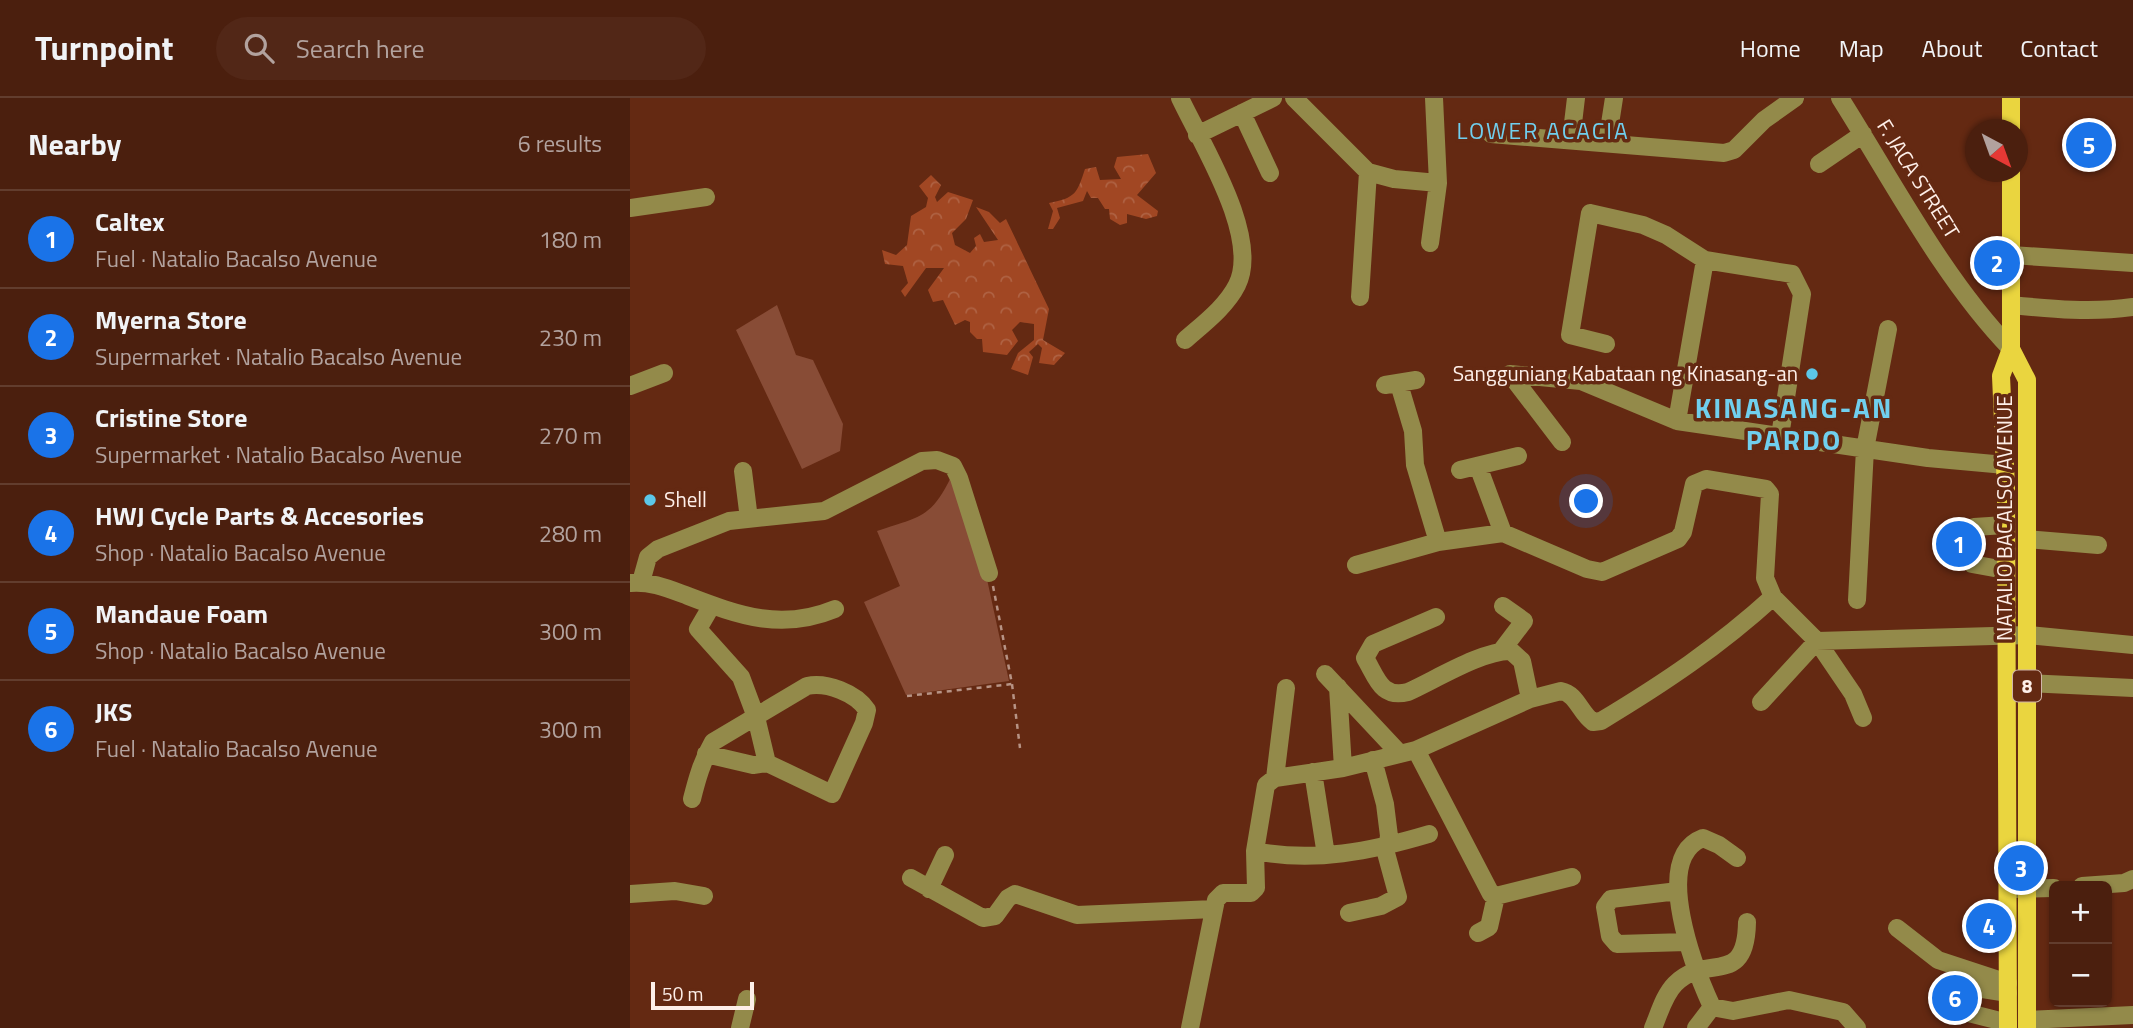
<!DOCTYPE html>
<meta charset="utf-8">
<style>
:root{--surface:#4b1f0e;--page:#522717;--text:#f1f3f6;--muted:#b2a29e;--line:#623d2e;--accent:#1a73e8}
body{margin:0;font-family:"Titillium Web",sans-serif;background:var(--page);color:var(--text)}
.controls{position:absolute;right:21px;bottom:21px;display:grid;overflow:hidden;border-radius:10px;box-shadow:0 2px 5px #0004}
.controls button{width:63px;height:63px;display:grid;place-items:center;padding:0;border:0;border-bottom:2px solid var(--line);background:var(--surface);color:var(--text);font:35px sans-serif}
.compass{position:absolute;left:1335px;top:21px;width:63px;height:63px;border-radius:50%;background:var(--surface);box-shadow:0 2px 5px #0004;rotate:139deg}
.scale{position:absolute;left:21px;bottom:18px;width:103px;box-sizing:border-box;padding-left:7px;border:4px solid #feefe9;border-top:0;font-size:19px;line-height:24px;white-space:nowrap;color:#feefe9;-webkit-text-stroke:5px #642912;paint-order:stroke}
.you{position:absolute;left:957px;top:404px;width:24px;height:24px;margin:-18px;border:5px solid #fff;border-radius:50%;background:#1a73e8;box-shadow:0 0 0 10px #1a73e833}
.badge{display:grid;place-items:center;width:46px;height:46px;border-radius:50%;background:var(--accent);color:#fff;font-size:23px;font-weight:700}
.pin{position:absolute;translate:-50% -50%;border:4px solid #fff;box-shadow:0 2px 7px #0006}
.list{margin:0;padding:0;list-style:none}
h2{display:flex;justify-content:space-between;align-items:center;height:91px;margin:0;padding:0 28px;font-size:30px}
h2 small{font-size:23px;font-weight:400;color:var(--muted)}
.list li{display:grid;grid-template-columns:46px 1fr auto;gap:21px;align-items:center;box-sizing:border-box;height:98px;padding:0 28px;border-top:2px solid var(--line)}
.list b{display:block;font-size:26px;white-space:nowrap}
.list p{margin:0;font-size:23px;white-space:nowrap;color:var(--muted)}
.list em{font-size:23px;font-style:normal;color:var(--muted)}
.icon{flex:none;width:38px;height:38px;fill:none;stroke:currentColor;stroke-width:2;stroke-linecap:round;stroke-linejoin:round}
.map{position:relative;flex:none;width:1503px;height:930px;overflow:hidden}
header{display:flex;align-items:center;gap:42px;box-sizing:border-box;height:98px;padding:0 35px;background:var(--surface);border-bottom:2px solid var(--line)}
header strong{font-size:33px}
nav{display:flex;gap:38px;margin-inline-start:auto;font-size:24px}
.search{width:490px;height:63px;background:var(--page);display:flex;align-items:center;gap:18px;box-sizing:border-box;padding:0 24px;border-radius:38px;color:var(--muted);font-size:26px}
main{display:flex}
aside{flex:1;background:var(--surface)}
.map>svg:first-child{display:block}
.green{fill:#884c36}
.forest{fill:url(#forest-crowns)}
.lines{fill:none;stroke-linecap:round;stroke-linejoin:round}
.path{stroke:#b79385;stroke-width:2.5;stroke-dasharray:5 5;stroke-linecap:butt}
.minor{stroke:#938a4a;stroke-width:18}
.major{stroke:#ead53f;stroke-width:18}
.poi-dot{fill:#5cc7e8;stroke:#642912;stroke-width:2.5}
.labels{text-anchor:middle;stroke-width:7;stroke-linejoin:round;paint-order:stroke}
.shield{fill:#642912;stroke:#d0b4a8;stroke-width:2}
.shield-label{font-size:19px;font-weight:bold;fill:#feefe9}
.street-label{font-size:21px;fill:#feefe9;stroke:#642912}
.poi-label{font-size:21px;fill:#feefe9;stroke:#642912;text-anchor:end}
.neighbourhood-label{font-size:23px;letter-spacing:2px;fill:#70cfee;stroke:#642912}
.district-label{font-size:28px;font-weight:bold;letter-spacing:2px;fill:#70cfee;stroke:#642912}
</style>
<header>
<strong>Turnpoint</strong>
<div class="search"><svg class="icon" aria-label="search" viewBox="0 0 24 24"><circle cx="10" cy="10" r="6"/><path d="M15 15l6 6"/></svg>Search here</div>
<nav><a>Home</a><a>Map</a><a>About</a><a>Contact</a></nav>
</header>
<main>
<aside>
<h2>Nearby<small>6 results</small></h2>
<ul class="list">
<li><span class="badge">1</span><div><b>Caltex</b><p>Fuel · Natalio Bacalso Avenue</p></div><em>180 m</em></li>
<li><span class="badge">2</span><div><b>Myerna Store</b><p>Supermarket · Natalio Bacalso Avenue</p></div><em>230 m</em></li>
<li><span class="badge">3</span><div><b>Cristine Store</b><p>Supermarket · Natalio Bacalso Avenue</p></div><em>270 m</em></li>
<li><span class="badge">4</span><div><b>HWJ Cycle Parts &amp; Accesories</b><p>Shop · Natalio Bacalso Avenue</p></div><em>280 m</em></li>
<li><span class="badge">5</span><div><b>Mandaue Foam</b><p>Shop · Natalio Bacalso Avenue</p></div><em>300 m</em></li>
<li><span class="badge">6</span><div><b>JKS</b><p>Fuel · Natalio Bacalso Avenue</p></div><em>300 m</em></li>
</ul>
</aside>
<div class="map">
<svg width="1503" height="930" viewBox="0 0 1503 930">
<defs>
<pattern id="forest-crowns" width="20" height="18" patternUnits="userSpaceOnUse" patternTransform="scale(1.75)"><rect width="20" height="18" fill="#a14723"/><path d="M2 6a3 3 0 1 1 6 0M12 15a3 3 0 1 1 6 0" fill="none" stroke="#af6243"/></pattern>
</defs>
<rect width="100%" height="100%" fill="#642912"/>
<path class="green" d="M147,207L166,257L183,262L213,326L210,353L172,371L106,232Z
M321,379L352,458L379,583L276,597L234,504L270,488L247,433C288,419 301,421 321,379Z"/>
<path class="forest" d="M518,56L526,75L507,97L528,113L527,118L516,121L497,116V125L490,127L480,121L479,111H475L468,100H461L457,93L453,103L427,110L430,120L423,131H418L423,113L419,105C446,100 447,95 455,71L466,69L470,82L491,81L484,69L487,59Z
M301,77L311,87L305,99L307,104L318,94L343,102L336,121L322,135L325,147L340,155L346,148L344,140L350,136L354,144L368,142L346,109L359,114L370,125L376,121L419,211L413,242L435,255L424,267L409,265L412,250L408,246L399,254L403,259L398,277L381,271L388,255L404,242V226L390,224L382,232L388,243L377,257L353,254L352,241H347L340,234V224L335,222L325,227L313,202L303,204L298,192L314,170H296L275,199L271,193L278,185L273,168L255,166L252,152L266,157L277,147L281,118L296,109L298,100L289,88Z"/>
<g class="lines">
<path class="path" d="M363,488L382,586L390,650
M277,598L382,586"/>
<path class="minor" d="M550,0C571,45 631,139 607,187C596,209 573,226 555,242
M664,0L738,74L764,81L808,85
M1210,0C1262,82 1314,182 1381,251
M612,15L640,75
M861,36L1094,55L1104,52L1134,22L1165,0
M567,37L643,0
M941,42L946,0
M977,45L984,0
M1189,66L1233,36
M0,110L76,99
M800,145L808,85L804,0
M1381,157L1503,165
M730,199L738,74
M1381,207C1422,211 1462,215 1503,209
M976,246L940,237L960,115L1013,127L1036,137L1075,162L1162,176L1172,196L1150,338
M880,276L951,283L1047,323L1298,360L1375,367
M880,276L932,344
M769,286L783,333L785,367L808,444
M755,287L786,282
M0,288L34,275
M1047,323L1075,162
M848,368L873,435
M830,372L888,358
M113,373L119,421
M1335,437L1344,429L1375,427
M1397,441L1468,447
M1334,455L1342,466L1375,472
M726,467L808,444L873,435L957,471L972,474L1048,441L1053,434L1064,386L1076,381L1136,391L1140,396L1135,480L1143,499L1187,543L1398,537L1503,547
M11,484L18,459L28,451L99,423L194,413L292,363L307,362L323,368L329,380L359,475
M0,485C21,483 39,491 58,498C110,518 152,533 205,511
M1227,502L1235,351L1258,231
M82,507L68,531L111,579L126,619L137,665
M806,519L743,546L735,560C747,580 751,601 778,594C805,582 853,552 881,553L892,563L900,601
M872,552L894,523L873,508
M695,576L770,656
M1397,585L1503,590
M708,589L713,670
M1131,604L1187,543L1223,596L1233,620
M786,652L861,796L866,798L942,779
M683,674L696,757
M645,680L656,590
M62,701C67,681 72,663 83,644L177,588C197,584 226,595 237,612L234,625L202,696L137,665L123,667L76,656
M625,753C684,765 742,753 799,736
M281,780L353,820L365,818L378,800L385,796L447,817L584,811
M1452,788L1494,785L1503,781
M299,791L315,757
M1382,791L1424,790
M1048,793L981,801L975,809L980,838L987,846L1057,844
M0,796L45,793L74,798
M719,815L751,808L768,799L756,755L759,738L755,706L743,662
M1267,830L1308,862L1378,885
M848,835L859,829L866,798
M1378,895L1327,887L1317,892L1314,906L1319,910L1378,925
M1082,909C1066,874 1020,760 1073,740L1089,747L1107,760
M1397,922L1503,917
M110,930L117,901
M560,930L586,802L593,795H621L626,790L625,753L636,687L645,680L713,670L786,652L900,601L931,593C947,596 950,615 963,624L971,623C1034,585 1088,549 1143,499
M1023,930C1029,916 1034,897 1045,886C1076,854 1116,891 1117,824
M1066,930L1082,909L1103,913L1159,902L1213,914L1227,930"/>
<path class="major" d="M1381,32V0
M1381,251L1397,282V930
M1378,930L1376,390L1371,278L1381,251V74"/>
</g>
<g class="poi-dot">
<circle cx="1182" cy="276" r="7"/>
<circle cx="20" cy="402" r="7"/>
</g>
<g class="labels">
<rect class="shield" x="1383" y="572.5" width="28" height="31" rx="5"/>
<g class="shield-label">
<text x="1397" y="595">8</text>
</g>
<g class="street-label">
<text transform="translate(1288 81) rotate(58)" y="7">F. JACA STREET</text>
<text transform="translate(1375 420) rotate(-90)" y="7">NATALIO BACALSO AVENUE</text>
</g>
<g class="poi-label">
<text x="1168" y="283">Sangguniang Kabataan ng Kinasang-an</text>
<text x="34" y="409" text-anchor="start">Shell</text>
</g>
<g class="neighbourhood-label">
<text x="913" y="41">LOWER ACACIA</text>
</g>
<g class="district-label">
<text x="1164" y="320">KINASANG-AN<tspan x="1164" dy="32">PARDO</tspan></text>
</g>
</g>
</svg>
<div class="controls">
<button>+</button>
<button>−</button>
</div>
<svg class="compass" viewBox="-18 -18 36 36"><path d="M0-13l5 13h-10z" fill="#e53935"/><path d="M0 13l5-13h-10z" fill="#b2a29e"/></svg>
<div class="scale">50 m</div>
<div class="you"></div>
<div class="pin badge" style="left:1329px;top:446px">1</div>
<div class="pin badge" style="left:1367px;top:165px">2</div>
<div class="pin badge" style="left:1391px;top:770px">3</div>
<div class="pin badge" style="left:1359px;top:828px">4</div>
<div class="pin badge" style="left:1459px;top:47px">5</div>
<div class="pin badge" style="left:1325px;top:900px">6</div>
</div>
</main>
